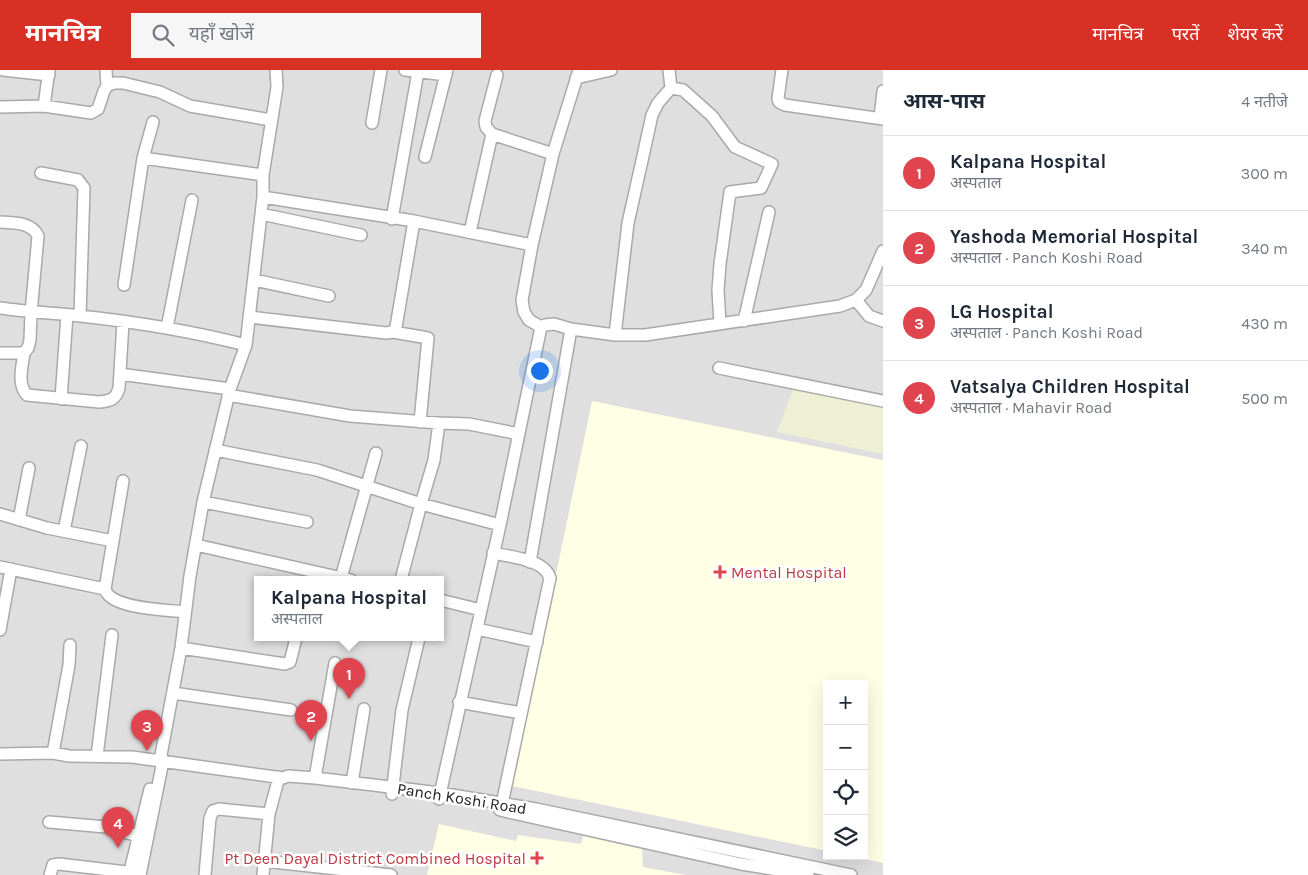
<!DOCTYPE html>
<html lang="hi">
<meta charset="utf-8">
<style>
:root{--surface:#fff;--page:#f6f6f7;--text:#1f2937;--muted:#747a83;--line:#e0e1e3;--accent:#d93025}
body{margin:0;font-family:Karla,"Noto Sans Devanagari",sans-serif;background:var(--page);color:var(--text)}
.controls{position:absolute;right:15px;bottom:15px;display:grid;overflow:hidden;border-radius:0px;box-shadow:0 5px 20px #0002}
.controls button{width:45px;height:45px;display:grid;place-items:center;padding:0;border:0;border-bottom:1px solid var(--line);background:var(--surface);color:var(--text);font:25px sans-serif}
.you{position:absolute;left:539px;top:300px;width:18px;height:18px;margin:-12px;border:4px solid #fff;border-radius:50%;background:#1a73e8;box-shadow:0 0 0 8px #1a73e833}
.badge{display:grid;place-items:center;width:32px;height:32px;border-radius:50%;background:var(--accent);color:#fff;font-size:16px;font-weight:700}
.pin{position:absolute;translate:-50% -41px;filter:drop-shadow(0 1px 2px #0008)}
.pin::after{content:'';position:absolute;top:26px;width:18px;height:15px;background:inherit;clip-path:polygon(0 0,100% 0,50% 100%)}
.popup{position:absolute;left:254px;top:506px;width:190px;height:65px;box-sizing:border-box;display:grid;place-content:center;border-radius:0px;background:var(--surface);filter:drop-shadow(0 1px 4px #0005);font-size:16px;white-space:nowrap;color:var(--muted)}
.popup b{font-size:19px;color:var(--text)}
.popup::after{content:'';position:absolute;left:50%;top:100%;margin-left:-10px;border:10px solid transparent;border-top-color:var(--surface)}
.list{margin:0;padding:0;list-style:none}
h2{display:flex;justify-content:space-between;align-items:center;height:65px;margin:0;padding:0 20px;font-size:21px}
h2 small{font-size:16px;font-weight:400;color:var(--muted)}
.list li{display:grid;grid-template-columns:32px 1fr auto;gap:15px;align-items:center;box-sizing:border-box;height:75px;padding:0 20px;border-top:1px solid var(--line)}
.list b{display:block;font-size:19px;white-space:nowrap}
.list p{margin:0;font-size:16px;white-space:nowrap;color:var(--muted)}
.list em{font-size:16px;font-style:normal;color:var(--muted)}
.icon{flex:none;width:28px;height:28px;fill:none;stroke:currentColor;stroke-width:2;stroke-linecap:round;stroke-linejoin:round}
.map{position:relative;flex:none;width:883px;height:805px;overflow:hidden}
header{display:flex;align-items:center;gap:30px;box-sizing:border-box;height:70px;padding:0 25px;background:var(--accent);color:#fff}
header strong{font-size:24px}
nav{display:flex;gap:28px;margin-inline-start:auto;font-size:18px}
.search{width:350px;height:45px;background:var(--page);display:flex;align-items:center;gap:12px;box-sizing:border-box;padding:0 18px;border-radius:0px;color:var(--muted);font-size:19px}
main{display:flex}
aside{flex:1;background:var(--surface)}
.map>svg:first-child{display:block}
.residential{fill:#e0dfdf;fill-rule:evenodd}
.education{fill:#ffffe5}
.farmland{fill:#eef0d5}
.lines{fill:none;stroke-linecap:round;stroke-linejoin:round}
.minor-casing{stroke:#a9a9a9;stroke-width:14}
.minor{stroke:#fff;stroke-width:11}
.health-dot{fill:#e0444e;stroke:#fff;stroke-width:2}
.labels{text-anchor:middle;stroke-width:5;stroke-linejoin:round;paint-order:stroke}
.health-label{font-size:16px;fill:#be3a42;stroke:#fff;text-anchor:start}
.street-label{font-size:16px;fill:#222;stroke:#fff}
</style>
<header>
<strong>मानचित्र</strong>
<div class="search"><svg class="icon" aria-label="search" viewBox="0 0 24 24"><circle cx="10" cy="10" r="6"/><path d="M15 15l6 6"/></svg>यहाँ खोजें</div>
<nav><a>मानचित्र</a><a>परतें</a><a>शेयर करें</a></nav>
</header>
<main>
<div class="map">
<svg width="883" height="805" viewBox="0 0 883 805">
<rect width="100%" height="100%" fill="#f2efe9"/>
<path class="residential" d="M0,0H883V805H0ZM258,510H440V568H258ZM827,614H864V786H827Z"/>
<path class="education" d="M592,331L883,390V793L851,786H864V614H827V781L512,716Z
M439,754L516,771L518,765L581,774L583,766L642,779L643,797L686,805H427Z"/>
<path class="farmland" d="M793,319L883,337V384L777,362Z"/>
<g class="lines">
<g class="minor-casing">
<path id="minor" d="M3,0L49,5
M106,0L107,16
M405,0L446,5
M669,0L671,18
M782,0L778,28L779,32L785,35L883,49
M497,5L485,51L486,57L492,64L553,84
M576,8L611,0
M44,36L49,0
M0,37L44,36L91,43L98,39L104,21L107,16L114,13H123L160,22L190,36L271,50
M880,48L883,21
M372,53L381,0
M425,87L447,0
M143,88L263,105
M41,103L78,110L84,118L80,246
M263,127L414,151L532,175
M261,144L361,165
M392,149L418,2
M0,152C14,153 31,152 38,166L31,243L30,270L28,278L24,283H0
M470,162L492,64
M254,210L329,226
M124,215L143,88L153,52
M856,230L869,246L883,251
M0,238C27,242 53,243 80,246C136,252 191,261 246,275
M249,247L386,263L393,262L396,257L414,151
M744,251L769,142
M541,257L529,250L524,242L522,230L532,175L553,84L579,0
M167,258L192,130
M393,262L428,268L420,352
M615,265L628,153L641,95L652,45L658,33L671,18L683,20L712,46L735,77L772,94L761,118L730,122L720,194L718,220L720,254
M24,283C22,297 17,314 27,325L99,332C111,331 116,329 119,318L123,252
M719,298L883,331
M120,304L230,319
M228,325L350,346L439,353L469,354L519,364
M61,329L67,245
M215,380L317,400L421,434L500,455
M123,411L105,519C110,539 167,540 185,542
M203,432L307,452
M0,444L47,458L113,471
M19,450L29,398
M64,461L81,376
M196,475L351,510
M493,483C511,487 544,489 550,508L502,734
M530,492L571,259
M0,497L105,519
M341,508L376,383
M401,510L421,434L434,390L439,353
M440,530L481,540
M477,559L537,572
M0,560L11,499
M181,578L285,594L290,592L296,568
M173,623L291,640
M459,632L521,643
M53,683L69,595L70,575
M0,684L53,683L69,686L132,687L283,708L288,706L315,708L440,723L536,739L851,805
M97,686L112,565
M315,708L335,593
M352,713L364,639
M392,724L402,640L419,568
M439,729L500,455L541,257L545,255L554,254L571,259L615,265H645L840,236L856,230L866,220L883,181
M500,740L741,794L808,805
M49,752L106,757L138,766
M264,791L391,805
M50,805L53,795L59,794L135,803
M129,805L150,719
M140,805L163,691L161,685L181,578L190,506L203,432L230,319L246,275L263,127V105L277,17L276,0
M205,805L210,748L213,741L219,739L269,744
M263,805L269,744L279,707"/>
</g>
<use href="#minor" class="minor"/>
</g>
<g class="health-dot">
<path d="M717.5 494.5h5v5h5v5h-5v5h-5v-5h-5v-5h5z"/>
<path d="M534.5 780.5h5v5h5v5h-5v5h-5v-5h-5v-5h5z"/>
</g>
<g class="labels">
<g class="health-label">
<text x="731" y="508">Mental Hospital</text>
<text x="526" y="794" text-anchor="end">Pt Deen Dayal District Combined Hospital</text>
</g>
<g class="street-label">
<text transform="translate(462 728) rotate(9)" y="6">Panch Koshi Road</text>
</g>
</g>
</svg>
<div class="controls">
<button>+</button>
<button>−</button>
<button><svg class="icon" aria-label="locate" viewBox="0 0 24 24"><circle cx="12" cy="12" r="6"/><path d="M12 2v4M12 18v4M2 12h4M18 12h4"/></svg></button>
<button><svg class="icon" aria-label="layers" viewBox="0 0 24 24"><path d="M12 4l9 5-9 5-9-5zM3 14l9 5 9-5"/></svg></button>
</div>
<div class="you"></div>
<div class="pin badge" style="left:349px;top:629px;background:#e0444e">1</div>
<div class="popup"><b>Kalpana Hospital</b>अस्पताल</div>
<div class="pin badge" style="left:311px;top:671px;background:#e0444e">2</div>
<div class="pin badge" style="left:147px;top:681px;background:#e0444e">3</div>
<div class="pin badge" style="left:118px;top:778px;background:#e0444e">4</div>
</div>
<aside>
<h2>आस-पास<small>4 नतीजे</small></h2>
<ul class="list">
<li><span class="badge" style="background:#e0444e">1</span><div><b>Kalpana Hospital</b><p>अस्पताल</p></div><em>300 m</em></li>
<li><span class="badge" style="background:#e0444e">2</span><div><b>Yashoda Memorial Hospital</b><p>अस्पताल · Panch Koshi Road</p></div><em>340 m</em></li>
<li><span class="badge" style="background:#e0444e">3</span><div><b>LG Hospital</b><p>अस्पताल · Panch Koshi Road</p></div><em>430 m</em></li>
<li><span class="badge" style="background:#e0444e">4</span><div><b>Vatsalya Children Hospital</b><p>अस्पताल · Mahavir Road</p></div><em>500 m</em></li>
</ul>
</aside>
</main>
